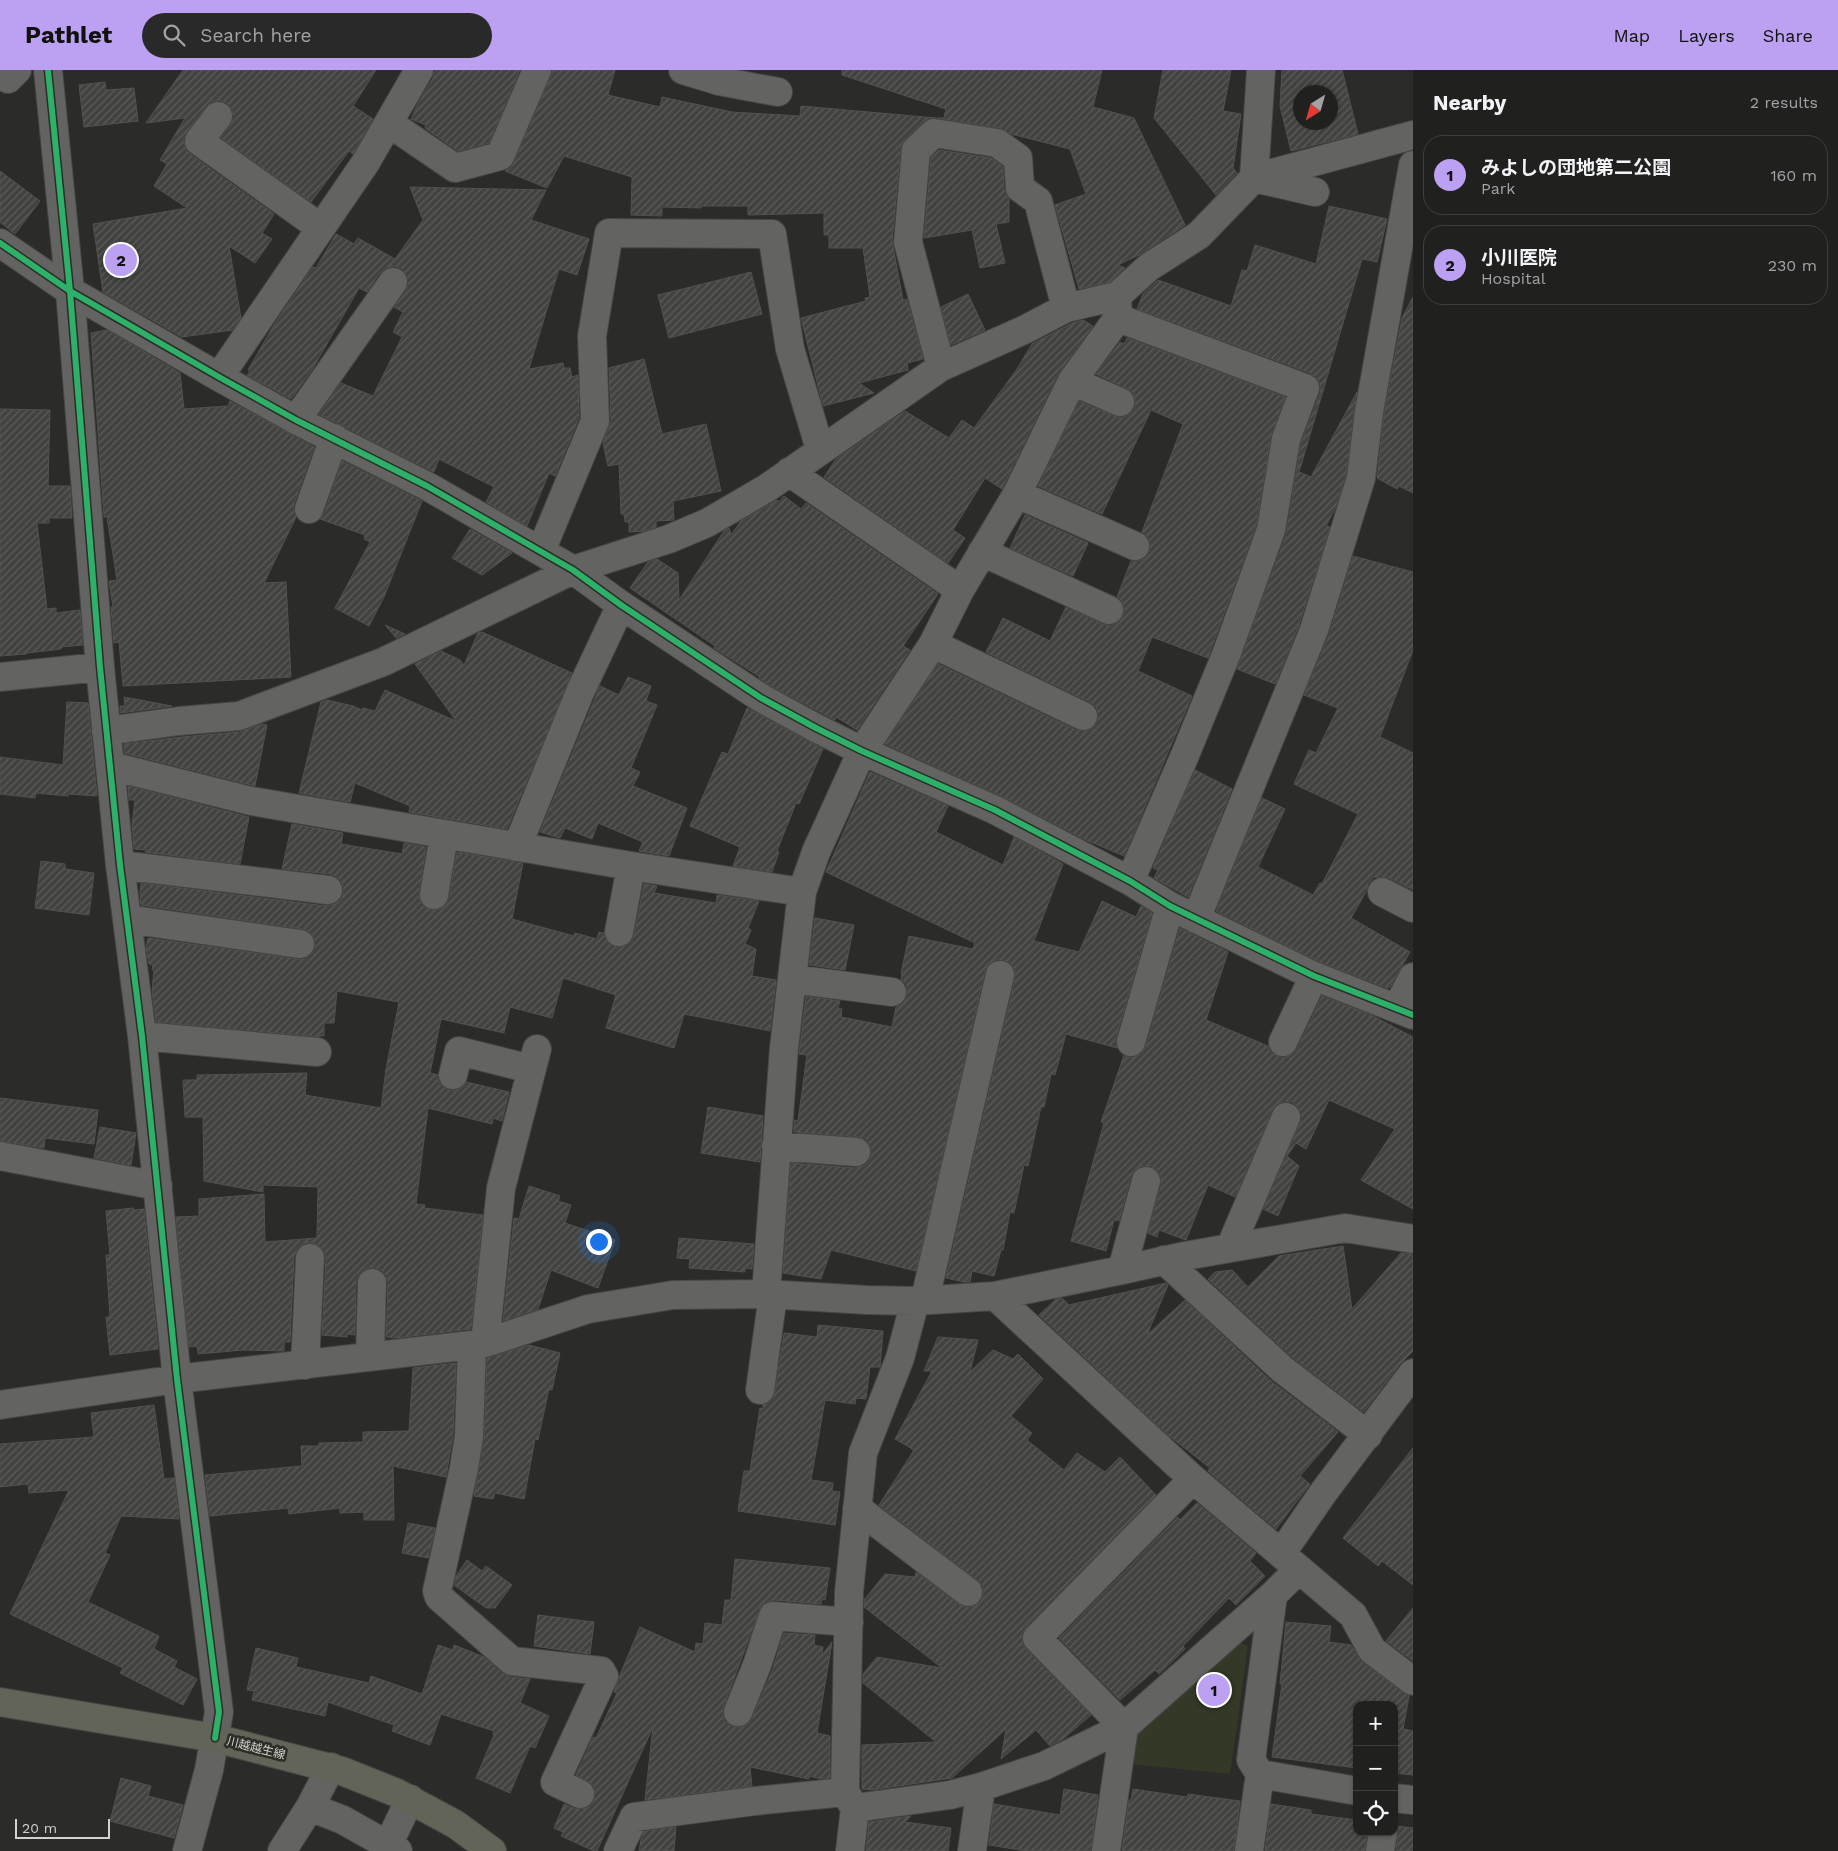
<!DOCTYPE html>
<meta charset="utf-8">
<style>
:root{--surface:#20211f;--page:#282928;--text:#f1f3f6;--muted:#a2a3a4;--line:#3d3e3d;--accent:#bca0f2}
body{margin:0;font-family:"Work Sans","Noto Sans JP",sans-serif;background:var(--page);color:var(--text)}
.controls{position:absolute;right:15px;bottom:15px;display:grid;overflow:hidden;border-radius:10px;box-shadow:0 1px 4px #0004}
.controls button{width:45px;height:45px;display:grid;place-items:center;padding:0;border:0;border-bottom:1px solid var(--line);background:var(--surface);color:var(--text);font:25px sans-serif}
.compass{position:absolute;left:1293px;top:15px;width:45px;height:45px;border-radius:50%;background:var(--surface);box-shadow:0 1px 4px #0004;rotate:217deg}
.scale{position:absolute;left:15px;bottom:12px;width:95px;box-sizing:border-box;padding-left:5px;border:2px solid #d2d3cf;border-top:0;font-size:14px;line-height:18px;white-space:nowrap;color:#d2d3cf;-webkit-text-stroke:4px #2c2d28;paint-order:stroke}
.you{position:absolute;left:598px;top:1171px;width:18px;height:18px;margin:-12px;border:4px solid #fff;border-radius:50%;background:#1a73e8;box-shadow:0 0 0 8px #1a73e833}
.badge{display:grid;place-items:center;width:32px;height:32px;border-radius:50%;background:var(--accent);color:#111;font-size:16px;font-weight:700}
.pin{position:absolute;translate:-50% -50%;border:2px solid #fff;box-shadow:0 1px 5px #0006}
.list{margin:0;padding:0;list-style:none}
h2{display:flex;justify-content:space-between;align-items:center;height:65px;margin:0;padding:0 20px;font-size:21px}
h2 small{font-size:16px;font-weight:400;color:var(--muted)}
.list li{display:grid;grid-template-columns:32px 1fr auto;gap:15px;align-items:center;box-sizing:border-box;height:80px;margin:0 10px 10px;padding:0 10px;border:1px solid var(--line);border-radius:20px}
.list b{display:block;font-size:19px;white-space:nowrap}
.list p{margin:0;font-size:16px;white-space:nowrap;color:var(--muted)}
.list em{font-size:16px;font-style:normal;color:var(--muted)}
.icon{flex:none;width:28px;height:28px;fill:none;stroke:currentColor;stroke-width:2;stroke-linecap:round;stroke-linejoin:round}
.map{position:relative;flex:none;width:1413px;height:1781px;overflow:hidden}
header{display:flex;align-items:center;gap:30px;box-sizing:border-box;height:70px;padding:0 25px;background:var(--accent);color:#111}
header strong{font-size:24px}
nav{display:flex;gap:28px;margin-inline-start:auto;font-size:18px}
.search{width:350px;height:45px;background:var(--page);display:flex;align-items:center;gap:12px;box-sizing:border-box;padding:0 18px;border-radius:28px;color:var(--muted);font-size:19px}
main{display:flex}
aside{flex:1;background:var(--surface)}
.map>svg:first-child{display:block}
.park{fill:#343826}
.building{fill:url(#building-hatch);stroke:#515250;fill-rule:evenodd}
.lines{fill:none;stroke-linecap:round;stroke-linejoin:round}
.minor-casing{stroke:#464744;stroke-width:30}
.major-casing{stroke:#464744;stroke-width:30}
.minor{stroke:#636361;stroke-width:28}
.major{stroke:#626458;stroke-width:28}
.cycleway-casing{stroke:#2c2d28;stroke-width:9}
.cycleway{stroke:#2db169;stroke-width:6}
.labels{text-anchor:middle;stroke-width:5;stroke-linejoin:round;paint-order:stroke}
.street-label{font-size:12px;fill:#d2d3cf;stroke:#2c2d28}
</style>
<header>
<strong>Pathlet</strong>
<div class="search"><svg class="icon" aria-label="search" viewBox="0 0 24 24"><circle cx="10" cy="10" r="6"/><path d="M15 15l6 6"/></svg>Search here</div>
<nav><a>Map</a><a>Layers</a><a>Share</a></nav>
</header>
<main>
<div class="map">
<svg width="1413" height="1781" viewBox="0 0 1413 1781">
<defs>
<pattern id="building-hatch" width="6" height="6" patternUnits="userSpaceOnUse" patternTransform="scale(1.25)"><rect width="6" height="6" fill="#424340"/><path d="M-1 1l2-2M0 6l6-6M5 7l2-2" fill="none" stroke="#5c5d5b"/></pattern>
</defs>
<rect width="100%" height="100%" fill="#2b2c29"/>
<path class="park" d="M1239,1572L1248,1576L1230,1704L1130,1694L1135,1665Z"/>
<path class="building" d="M183,0H376L353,36L373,49L353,84L349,81L311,132L221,68L233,48L232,40L227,33L219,30L212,32L206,37L187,62L184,69L185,77L190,84L274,144L262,163L272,169L255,193L229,176L241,248L233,260L182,267L103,222L93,154L187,138L154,116L167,94L160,90L185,48L146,53Z
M435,0H520L489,73L458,81L425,58L426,55L411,49L418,33L433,8Z
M552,0H615L608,25L660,37L662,27L732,42L800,46L801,36L936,48H929L923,52L905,69L901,78L892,171L903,230L907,229L923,289L907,293L908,300L859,313L874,323L823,336L801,248L866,231L865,228L870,227L863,178H829V165H824V143L748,145V136H701V138L662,137V146L631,145L632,107L564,86L547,118L505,101L510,98L514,92L551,6Z
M842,0H1102L1093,37L1134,48L1185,155L1139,185L1118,195L1125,198L1110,212L1079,219L1055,135L1086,124L1070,79L1011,64L999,58L937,48H944L946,39L842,5Z
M1163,0H1231L1223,41L1241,44L1233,98L1237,103L1216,125L1154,48Z
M1282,0H1342L1358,64L1291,81L1280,36ZM1300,22H1330V52H1300Z
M105,12L106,20L134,18L138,51L84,57L79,15Z
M939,80L991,88L1003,96L1004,119L1009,129V152L996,154L1005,193L980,198L972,160L924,168L931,87Z
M0,101L40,131L15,164L0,152Z
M410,117L546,120L531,150L589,169L577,205L559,199L529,299L563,293L564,298H570L572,307L578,305L579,348L555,406L549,403L527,456L486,432L494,417L439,389L434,402L319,344L341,313L373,326L402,267L393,262L403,242L394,237L406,221L408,214L407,206L402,199L394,196L386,198L380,203L367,222L359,218L312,300L291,329L247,305L250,301L248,300L275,253L313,197L316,198L336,164L354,174L358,168L395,189L423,150Z
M1329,136L1387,149L1377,192L1362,189L1299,402L1311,407L1357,322L1346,405L1336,437L1326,456L1330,457L1299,555L1275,614L1237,599L1286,465L1301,373L1320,323V315L1317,308L1310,303L1137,239L1143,224L1158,210L1231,236L1242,200L1247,201L1255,175L1316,194Z
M751,202L762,244L669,268L658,225Z
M968,224L985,260L951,275L941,237Z
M1413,227V423L1399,416L1397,419L1377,408L1384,344L1402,248Z
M1083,250L1093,256L1058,304L1002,419L985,408L953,460L965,468L948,493L824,407L836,389L905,341L949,368L962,350L974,358L1017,299L1032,274L1072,253Z
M107,260L180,303L184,339L228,336L230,331L314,377L294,434V441L296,447L264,513L286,512L291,607L123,616L119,572L114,573L111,537H113L109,511L117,510L107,447H104L91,263Z
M1127,268L1285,327L1271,366L1256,456L1208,588L1152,567L1138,601L1192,626L1124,786L1086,770L1001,726L885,674L938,594L1076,660L1085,661L1091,659L1097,653L1098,644L1096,637L1090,632L986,582L1003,548L1050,571L1066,537L1103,554L1110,556L1118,552L1123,546L1124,538L1122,531L1117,527L1131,491H1137L1144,489L1149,482L1150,474L1147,466L1142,462L1183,354L1151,340L1102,444L1038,416L1079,331L1114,346L1121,348L1129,345L1134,339L1136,331L1132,322L1126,318L1096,304L1120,272L1124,274Z
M644,289L662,364L706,354L721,421L673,431L674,450L656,451V457L644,461L629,462V452H625L624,444H621L619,394L608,396L603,373L611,351L609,298Z
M0,339L50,340L48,416H70L72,448H49V453H37L47,539L56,538V543L80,540L83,575L61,577V579L27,583V584L0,586Z
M342,391L422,431L384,527L369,556L335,538L370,472L364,469L365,465L320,449L324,444Z
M784,426L801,439L806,433L938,524L903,576L910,580L857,660L836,647L835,650L769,615L759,608L760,607L714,578L715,576L630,518L648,492L657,489L678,503L679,530L724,461L729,458L731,465L741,451L777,430L779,432Z
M1025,445L1088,473L1073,506L1010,478Z
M470,459L512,483L482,505L452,488Z
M1353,486L1413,502V580L1380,667L1413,683V820L1389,808L1374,807L1368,814L1367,820L1351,848L1410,882L1390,917L1387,918L1320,892L1216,841L1262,728L1285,739L1258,797L1313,825L1320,813L1322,814L1358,744L1294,714L1309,680L1316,683L1338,638L1304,625L1329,565Z
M385,555L405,564L396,568Z
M482,562L572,603L507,759L409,742L410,736L355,713L350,732L299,723L321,632L327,630L353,636L362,640L363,638L375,641L385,620L456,651L415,594L441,581L460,590L464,595L478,563Z
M628,607L651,616L646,631L657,635L631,698L640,702L633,716L687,738L669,786L639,781L643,772L598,753L592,769L565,758L560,768L540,762L600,616L619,625Z
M124,627L172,636L120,643V636H125Z
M67,632L88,633L97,726L68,724V726L36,723L35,728L0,724V687L63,695Z
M747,638L823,679L799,734L796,733L777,781L779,782L772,802L733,796L740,777L690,756L722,682L728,684Z
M262,654L267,655L255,716L124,683V674L181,667L240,662Z
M1195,700L1232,719L1188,827L1154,808L1158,800L1153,798Z
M870,702L948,736L936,762L1003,795L1014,767L1063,794L1034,871L1079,882L1102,831L1136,847L1141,836L1152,843L1116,968L1117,978L1066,964L1055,1005L1051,1004L1044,1037H1041L1028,1096L1024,1095L1014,1143L1010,1142L1003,1180H1001L994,1206L972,1201L970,1212H964L946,1208L1015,909V901L1011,894L1003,890H996L989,894L985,901L916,1201L831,1180L821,1209L783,1203L791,1093L855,1098L863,1096L869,1091L871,1084L870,1075L865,1069L858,1067L794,1062V1050L798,1051L807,985L799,984L806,926L840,931L838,938L842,939L841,947L892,957L896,937L904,932L907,925V916L901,909L902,903H901L909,866L973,879L975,873L826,802Z
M128,716L249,747L240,794L145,782L146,780L134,779L132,754L135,730H129Z
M292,754L343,763L341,774L402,784L404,773L426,777L419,823L420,831L424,837L431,840L440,839L446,835L449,828L457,782L523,793L512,849L574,866L575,863L597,869L599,862L604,863L609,874L617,877L625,876L631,872L634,865L644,814L657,816L654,823L716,833L717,825L759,831L748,858L751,860L745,874L756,879L752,906L776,910L770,961L684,944L674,978L606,958L616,925L563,908L552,948L510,937L504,963L441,949L430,1003L438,1005V1010L442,1016L449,1020H457L464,1016L466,1012L509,1022L502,1051L493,1048L492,1054L428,1038L416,1134L425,1135L424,1138L483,1145L471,1259L395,1268L386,1267L388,1213L386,1206L381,1200L372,1197L365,1199L359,1204L356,1212L355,1265L347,1264V1267L322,1265L326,1188L324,1181L319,1175L310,1172L303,1174L297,1179L294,1187L290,1272H284V1281L243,1280L198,1284L197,1276L189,1277L176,1147L199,1146V1129L264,1124L265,1172L317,1168L318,1117L263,1115V1122L204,1111L203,1047H185L183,1010H197V1005L307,1003L305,1025L381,1038L386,999L399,932L337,921L334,953H324V966L320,965V967L156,952L152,921L154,900H152L153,895L149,894L146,878L148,868L298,889H305L312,884L315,876L314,868L310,862L302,859L141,835L140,824L141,813L326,836L335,834L341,829L344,821L342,813L337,807L330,804L282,799Z
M41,791L65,794V799L94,803L89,845L35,838Z
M815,848L854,855L845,900L809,895Z
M1180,858L1228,882L1206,950L1268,976L1270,981L1277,986L1284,988L1291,985L1297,979L1322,926L1371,945L1413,967V1139L1361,1110L1395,1059L1329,1030L1306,1079L1296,1073L1287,1086L1299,1096L1278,1146L1263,1139L1300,1053L1301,1045L1298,1037L1292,1032L1285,1031L1277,1034L1272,1041L1235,1127L1208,1115L1186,1170L1159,1160L1157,1167L1148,1163L1161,1115V1107L1157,1100L1151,1096H1142L1135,1100L1131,1106L1119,1151L1114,1150L1106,1181L1071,1171L1104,1053L1101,1052L1124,985L1127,987H1135L1142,983L1146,976Z
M0,1028L98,1040L94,1074L45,1068L44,1078L0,1071Z
M708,1037L763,1046L760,1092L701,1083Z
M100,1057L136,1063L131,1095L94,1088Z
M529,1116L560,1126L558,1131L571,1135L565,1153L615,1170L598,1218L551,1200L538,1239L503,1251L514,1148L519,1149Z
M133,1138L134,1140L144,1139L158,1279L110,1285L106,1247H110L106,1185H110L106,1141Z
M679,1168L754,1174L752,1199L745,1198V1202L689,1198L690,1189L677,1188Z
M1343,1176L1352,1239L1401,1183L1413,1184V1281L1400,1294L1364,1342L1292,1287L1208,1209L1215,1202L1232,1200L1248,1217L1279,1186Z
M1166,1213L1168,1215L1147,1265L1185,1230L1271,1311L1338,1362L1300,1406L1310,1414L1276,1459L1208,1401L1210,1398L1168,1365L1039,1245L1056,1229L1062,1228L1069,1235Z
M818,1255L883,1261L880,1297H870L866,1329L856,1328L855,1334L825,1330L811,1410L833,1413L832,1421L840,1422L835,1455L738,1441L744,1401H750L760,1338L763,1339V1335L772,1330L775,1322L784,1263L817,1267Z
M938,1267L978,1270L970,1302L993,1280L1013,1289L1018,1284L1043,1309L1011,1346L1032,1363L1027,1370L1064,1400L1077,1383L1105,1402L1120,1387L1156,1425L1026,1557L1022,1564V1572L1026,1579L1091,1645L1063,1669L1050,1676L1036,1660L1001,1689L1006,1659L952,1708L871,1720L862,1719V1675L936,1672L863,1613V1604L877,1587L942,1598L864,1537V1530L885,1504L915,1507L916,1502L959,1534L966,1537L974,1536L981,1531L983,1524V1516L977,1510L879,1435L914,1380L895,1369L932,1301H924Z
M529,1275L560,1283L552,1320L549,1319L538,1370L535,1369L524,1429L495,1423L493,1429L474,1426L484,1368L487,1288Z
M456,1293L453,1365L446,1407L393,1396L394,1450H364V1442L340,1443V1438L289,1444L288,1438L210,1446L205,1405L302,1396L301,1376H319V1373L363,1372V1362L409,1361L413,1298Z
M154,1335L164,1409L174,1408L179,1449L121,1446L105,1483L110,1485L88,1532L159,1566L154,1579L177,1591L174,1597L197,1609L183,1635L120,1603L123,1598L10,1544L69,1420L29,1423L28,1414L0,1417V1374L94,1367L91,1343Z
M1413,1378V1515L1382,1491L1378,1496L1343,1468Z
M1197,1433L1256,1483L1250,1491L1265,1506L1236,1535L1229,1528L1183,1576L1185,1579L1159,1604L1155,1600L1120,1630L1059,1568L1178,1447L1180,1450Z
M408,1453L435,1458L428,1488L402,1483Z
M735,1489L830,1498L825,1530L822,1529L821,1534L774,1530L767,1532L761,1536L724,1636L723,1644L725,1651L732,1656L740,1657L748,1654L752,1648L772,1601L784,1563L815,1565L814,1575L823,1577L822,1585L832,1572L817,1663L830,1666V1708L822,1709L809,1706V1709L750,1697L752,1716L645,1730L653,1657L597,1781H594L561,1766L563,1762L554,1758L564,1734L573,1738L582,1739L589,1737L594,1730L595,1722L593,1715L576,1705L593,1667L596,1668L617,1623L614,1622L620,1605L640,1557L695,1582L696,1573L703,1574L705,1553L722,1555L725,1530H731Z
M467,1490L482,1501L486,1496L512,1515L495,1538H486L454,1515L456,1506Z
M1413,1538V1591L1386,1571Z
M538,1545L594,1552L590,1584L534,1576Z
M1286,1552L1331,1556L1329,1572L1351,1575L1363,1592L1404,1623L1409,1626L1403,1659L1413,1661V1705L1394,1703V1635H1357V1698L1272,1687L1282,1614H1280Z
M438,1575L453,1580L454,1575L484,1587L502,1603L510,1607L530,1609L520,1633L549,1646L535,1678L530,1676L510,1723L476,1708L494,1665L493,1664L494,1661L441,1644L430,1675L392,1661L394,1655L328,1632L325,1646L252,1630L254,1621L247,1620L256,1578L298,1588L296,1597L369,1613L371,1606L422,1624Z
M121,1708L151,1716L148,1726L183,1735L174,1768L110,1751Z
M1064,1719L1098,1725L1091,1781H1027L989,1775L994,1734L1060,1745Z
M1133,1719L1187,1727L1188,1724L1240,1731L1234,1781H1122L1129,1730H1131Z
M1271,1734L1311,1740V1744L1357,1750V1762H1367L1365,1781H1265Z
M911,1746L905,1752L951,1758L948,1781H866L869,1752Z
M1397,1756L1413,1758V1781H1396L1398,1764Z
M676,1757L674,1781H639L641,1769L644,1761Z"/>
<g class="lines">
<g class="minor-casing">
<path id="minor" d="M48,0L70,221L100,597L120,795L142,966L177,1309L219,1642L209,1700L187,1781
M683,0L719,11L778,22
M1261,0L1254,108L1315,122
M0,3L8,9L17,0
M218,46L199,71L321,158
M389,53L455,98L500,86L537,0
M0,173L70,221L219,307L296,350L427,416L573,500L621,535L761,628L816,658L862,681L995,740L1130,811L1170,836L1314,906L1413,945
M1118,248L1305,318L1286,369L1271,460L1226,585L1185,685L1130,811
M941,297L908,172L916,80L934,63L997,73L1018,88L1020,118L1038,131L1066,238
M219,307L366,92L419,0
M1072,311L1120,332
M296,350L393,212
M789,402L960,520
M1017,424L1135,476
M309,439L334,368
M541,481L595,351L592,266L609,163L772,164L790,279L820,379
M982,482L1109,540
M933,574L1083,646
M0,607L100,597
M106,661L179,651L239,646L383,592L573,500L669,469L707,453L767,418L941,297L1026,259L1066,238L1117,226L1149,197L1199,165L1254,108L1413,65
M111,696L251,731L631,796L802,822
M517,777L580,622L621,535
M120,795L328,820
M1382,822L1413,838
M434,825L444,765
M127,849L300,874
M1196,849L1314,560L1361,408L1369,342L1413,95
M619,862L631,796
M793,909L892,922
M1397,938L1413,907
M142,966L317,982
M1131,972L1170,836
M1283,972L1314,906
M453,1005L459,981L531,999
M776,1076L856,1082
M0,1086L158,1116
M1230,1178L1286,1047
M1164,1190L1282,1299L1368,1365
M1122,1200L1146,1111
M766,1224L784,978L802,822L816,782L862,681L933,574L960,520L1017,424L1072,311L1118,248L1117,226
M995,1226L1193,1409L1353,1545L1372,1580L1413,1611
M925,1229L1000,905
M485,1273L501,1118L537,979
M472,1275L469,1366L464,1398L437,1521L439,1527L512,1591L601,1601L604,1606L555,1712L580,1724
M370,1287L372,1213
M305,1295L310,1188
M760,1320L773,1225
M0,1335L177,1309L472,1275L485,1273L588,1239L673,1225L766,1224L867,1230L915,1231L995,1226L1122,1200L1185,1186L1345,1158L1413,1169
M857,1438L968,1522
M1281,1484L1323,1423L1413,1303
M738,1642L757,1595L773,1546L849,1552
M1260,1704L1357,1721
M1394,1728L1413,1730
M310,1737L331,1697
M855,1738L845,1722L849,1522L863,1383L900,1288L915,1231
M388,1775L410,1729
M282,1781L310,1737L343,1750L398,1781
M618,1781L634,1747L755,1731L845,1722
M850,1781L855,1738L950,1725L981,1717L1044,1696L1124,1657L1273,1525L1299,1499
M972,1781L981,1717
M1106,1781L1124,1657L1037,1568L1193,1409
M1249,1781L1260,1704L1251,1690L1273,1525
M1380,1781L1383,1762"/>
</g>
<g class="major-casing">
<path id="major" d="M0,1632L215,1668L342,1701L397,1723L455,1754L492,1781"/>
</g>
<use href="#minor" class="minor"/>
<use href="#major" class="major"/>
<g class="cycleway-casing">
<path id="cycleway" d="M48,0L70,221L100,597L120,795L142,966L177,1309L219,1642L215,1668
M0,173L70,221L219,307L296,350L427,416L573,500L621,535L761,628L816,658L862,681L995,740L1130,811L1170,836L1314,906L1413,945"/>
</g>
<use href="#cycleway" class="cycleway"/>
</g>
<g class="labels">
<g class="street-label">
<text transform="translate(256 1678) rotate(14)" y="4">川越越生線</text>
</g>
</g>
</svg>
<div class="controls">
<button>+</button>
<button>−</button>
<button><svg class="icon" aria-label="locate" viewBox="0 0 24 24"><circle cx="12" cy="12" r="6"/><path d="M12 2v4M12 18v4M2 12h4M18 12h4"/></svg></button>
</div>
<svg class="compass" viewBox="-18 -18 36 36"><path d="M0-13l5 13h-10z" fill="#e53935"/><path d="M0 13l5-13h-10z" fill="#a2a3a4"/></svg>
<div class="scale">20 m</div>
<div class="you"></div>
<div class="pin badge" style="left:1214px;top:1620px">1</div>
<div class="pin badge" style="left:121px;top:190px">2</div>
</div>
<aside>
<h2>Nearby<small>2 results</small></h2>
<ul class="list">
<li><span class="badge">1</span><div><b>みよしの団地第二公園</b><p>Park</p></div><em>160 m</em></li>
<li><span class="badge">2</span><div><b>小川医院</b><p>Hospital</p></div><em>230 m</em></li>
</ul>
</aside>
</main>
